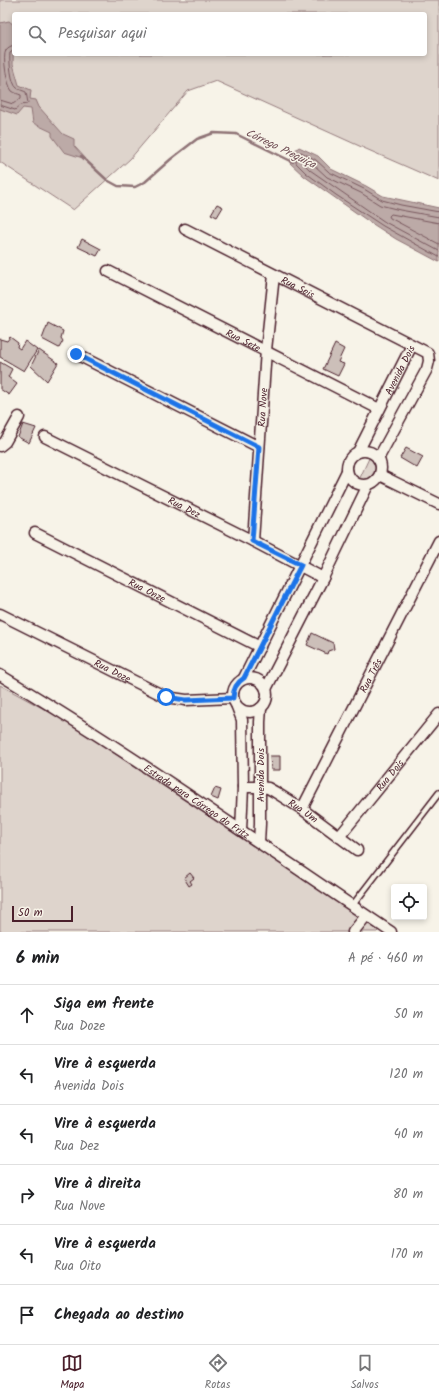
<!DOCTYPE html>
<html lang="pt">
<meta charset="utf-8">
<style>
:root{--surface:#fff;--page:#f6f6f6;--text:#202124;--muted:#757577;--line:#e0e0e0;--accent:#4a1f2b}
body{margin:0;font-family:Kalam,sans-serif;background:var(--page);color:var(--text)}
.controls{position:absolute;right:12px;bottom:12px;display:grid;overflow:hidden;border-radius:4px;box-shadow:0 2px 6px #0003}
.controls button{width:36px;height:36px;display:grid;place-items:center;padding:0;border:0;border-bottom:1px solid var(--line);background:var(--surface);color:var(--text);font:20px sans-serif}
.scale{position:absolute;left:12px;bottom:10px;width:61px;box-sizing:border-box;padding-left:4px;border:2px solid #4a1f2b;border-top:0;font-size:11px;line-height:14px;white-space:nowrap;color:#4a1f2b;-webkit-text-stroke:3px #f7f3e8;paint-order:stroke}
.stop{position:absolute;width:12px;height:12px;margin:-9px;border:3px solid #1a73e8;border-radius:50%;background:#fff}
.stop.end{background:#1a73e8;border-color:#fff;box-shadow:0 1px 4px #0008}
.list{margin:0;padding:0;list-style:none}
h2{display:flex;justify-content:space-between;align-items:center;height:52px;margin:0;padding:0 16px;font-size:17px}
h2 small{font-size:13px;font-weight:400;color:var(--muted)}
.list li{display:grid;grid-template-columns:26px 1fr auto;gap:12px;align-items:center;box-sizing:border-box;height:60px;padding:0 16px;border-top:1px solid var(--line)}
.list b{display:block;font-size:15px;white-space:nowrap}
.list p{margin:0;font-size:13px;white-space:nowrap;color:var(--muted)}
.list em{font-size:13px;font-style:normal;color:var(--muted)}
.icon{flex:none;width:22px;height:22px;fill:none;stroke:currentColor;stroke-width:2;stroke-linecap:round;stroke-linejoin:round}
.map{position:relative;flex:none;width:439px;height:932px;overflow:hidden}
.search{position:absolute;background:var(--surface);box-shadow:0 2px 6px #0003;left:12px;right:12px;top:12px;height:44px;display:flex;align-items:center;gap:10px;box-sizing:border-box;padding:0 14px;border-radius:4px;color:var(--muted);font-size:15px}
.sheet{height:412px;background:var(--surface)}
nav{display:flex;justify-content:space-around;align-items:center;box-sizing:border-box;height:56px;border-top:1px solid var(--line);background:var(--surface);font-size:11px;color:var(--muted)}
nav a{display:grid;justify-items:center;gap:2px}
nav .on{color:var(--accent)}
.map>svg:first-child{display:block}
.green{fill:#ded4cc;stroke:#947a7c;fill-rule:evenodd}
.water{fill:#bcaaa7;stroke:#8e7275}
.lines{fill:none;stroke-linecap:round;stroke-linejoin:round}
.shore{stroke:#78575d;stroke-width:1}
.stream{stroke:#8e7275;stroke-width:2.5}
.building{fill:#ccbfb9;stroke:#4a1f2b}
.lane-casing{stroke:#4a1f2b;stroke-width:8}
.street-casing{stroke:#4a1f2b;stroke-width:13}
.lane{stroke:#f7f3e8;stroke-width:5}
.street{stroke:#f7f3e8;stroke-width:10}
.route{stroke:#1a73e8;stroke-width:5}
.labels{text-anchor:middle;stroke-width:3;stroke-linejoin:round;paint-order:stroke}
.street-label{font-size:10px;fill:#4a1f2b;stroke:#f7f3e8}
.water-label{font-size:11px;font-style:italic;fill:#6c4950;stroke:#f7f3e8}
</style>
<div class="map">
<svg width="439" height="932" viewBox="0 0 439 932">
<rect width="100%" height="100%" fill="#f7f3e8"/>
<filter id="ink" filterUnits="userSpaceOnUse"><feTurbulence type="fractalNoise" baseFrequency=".025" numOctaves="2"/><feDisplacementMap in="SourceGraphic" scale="8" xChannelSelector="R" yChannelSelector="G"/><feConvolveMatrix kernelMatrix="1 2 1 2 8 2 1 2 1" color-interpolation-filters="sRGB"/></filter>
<g filter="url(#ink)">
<path class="green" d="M0,0H439V181L366,149L216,81L188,91L130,159L73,210L0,162ZM14,14H425V54H14Z
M370,456C381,466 374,483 359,480Z
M0,685L66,721L379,930L377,932H0Z"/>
<path class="water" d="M9,21L14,25L13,64L19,85L31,90L30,99L36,100L39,107L63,134L74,139V146L86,159L64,152L52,136V132L33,123L31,109L23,108L17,115L0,109V23Z
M299,147L318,156L331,169L366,186L383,196L439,208V262L396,239L365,219L304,176L290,163L293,152Z"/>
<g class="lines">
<path class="shore" d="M0,100L13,104L21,98V95C18,94 15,93 12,91C7,85 2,57 6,50C8,47 11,46 14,45
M0,105L15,110L21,105L27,104L28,103L26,92C24,91 20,90 17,88C11,84 9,60 10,53L14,50
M439,212L401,205L382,200L364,189L329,172L316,160L301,152L297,155L296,163L306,173L336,195L383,226L439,257
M439,217L400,210L380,205L361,193L327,177L313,164L306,160L303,162L304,164L310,170L385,222L439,251
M439,223L391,214L389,216L390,218L439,244"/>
<path class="stream" d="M81,156L107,180L118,186L135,187L145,182L171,159L197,139L214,133L236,134L293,162"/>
</g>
<path class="building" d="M217,204L223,207L217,217L211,214Z
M82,239L101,249L97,256L78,247Z
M48,323L63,331L61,338L63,341L59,348L42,339Z
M10,337L18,343L17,347L20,349L25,341L37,350L24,371L0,357V339L7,341Z
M335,344L344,349L338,362L344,364L338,376L323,369Z
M39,350L58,363L47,381L31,366Z
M0,362L12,369L8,377L17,384L9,395L0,389Z
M23,424L36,428L29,443L18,437Z
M406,448L423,457L417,468L400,458Z
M312,633L333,643L334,649L328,651L327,654L307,645Z
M270,756H280V770H271Z
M215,788L221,790L218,800L211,797Z
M190,873L194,878L190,881L192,884L189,886L184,878Z"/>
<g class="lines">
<g class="lane-casing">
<path id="lane" d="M352,906L439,793"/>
</g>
<g class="street-casing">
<g id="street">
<path id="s1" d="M185,229L428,353L429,361L427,369L378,459"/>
<path id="s2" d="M108,271L379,409"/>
<path d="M76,354L259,447"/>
<path id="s3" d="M45,437L253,541L323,578"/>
<path d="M0,446L5,442L19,417"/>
<circle cx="364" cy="468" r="17"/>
<path id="s4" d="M358,452L412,345"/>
<path d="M380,475L439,504"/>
<path id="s5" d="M35,533L260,647"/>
<path id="s6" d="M253,541L266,350L274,275"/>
<path id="s7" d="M0,614L166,697L186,700L233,698"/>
<path id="s8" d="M0,675C134,755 261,845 391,932"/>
<circle cx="250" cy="695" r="17"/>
<path d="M244,678L347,471"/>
<path d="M266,689L323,578L368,485"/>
<path d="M237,707L242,720L243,787L241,830"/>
<path id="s9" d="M243,787H259L268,788L275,792L302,809L357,850"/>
<path id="s10" d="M302,809L439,541"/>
<path id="s11" d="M339,837L439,714"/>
<path d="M259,842L260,824V722L261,708"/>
<path d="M353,932L366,916"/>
</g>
</g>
<use href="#lane" class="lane"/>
<use href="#street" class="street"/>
</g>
</g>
<g class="lines" filter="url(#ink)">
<path class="route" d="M76,354L259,447L252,541L301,565L244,678C236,683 233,689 233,698L186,700L166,697"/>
</g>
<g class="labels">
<g class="street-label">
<text dy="4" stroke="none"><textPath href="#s1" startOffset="127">Rua Seis</textPath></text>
<text dy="4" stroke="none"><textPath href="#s2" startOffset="152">Rua Sete</textPath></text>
<text dy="4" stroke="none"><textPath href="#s4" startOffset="92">Avenida Dois</textPath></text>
<text dy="4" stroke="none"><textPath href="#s6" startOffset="134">Rua Nove</textPath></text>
<text dy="4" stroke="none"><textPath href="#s3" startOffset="156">Rua Dez</textPath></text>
<text dy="4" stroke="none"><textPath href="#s5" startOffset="126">Rua Onze</textPath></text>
<text dy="4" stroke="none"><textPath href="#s7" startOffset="126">Rua Doze</textPath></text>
<text dy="4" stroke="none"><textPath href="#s10" startOffset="150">Rua Três</textPath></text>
<text transform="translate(260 775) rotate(-90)" y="4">Avenida Dois</text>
<text dy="4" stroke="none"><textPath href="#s11" startOffset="80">Rua Dois</textPath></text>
<text dy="4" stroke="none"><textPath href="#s8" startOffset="234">Estrada para Córrego do Fritz</textPath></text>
<text dy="4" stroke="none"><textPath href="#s9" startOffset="67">Rua Um</textPath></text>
</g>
<g class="water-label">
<text transform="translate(281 148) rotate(26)" y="4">Córrego Preguiça</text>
</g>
</g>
</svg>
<div class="controls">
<button><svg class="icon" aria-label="locate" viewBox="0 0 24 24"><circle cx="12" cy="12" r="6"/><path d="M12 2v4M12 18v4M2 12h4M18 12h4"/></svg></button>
</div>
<div class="scale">50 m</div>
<div class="stop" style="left:166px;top:697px"></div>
<div class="stop end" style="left:76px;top:354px"></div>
<div class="search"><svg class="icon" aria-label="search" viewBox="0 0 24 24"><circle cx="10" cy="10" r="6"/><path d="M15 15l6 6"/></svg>Pesquisar aqui</div>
</div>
<section class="sheet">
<h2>6 min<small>A pé · 460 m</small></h2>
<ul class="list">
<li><svg class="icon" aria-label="ahead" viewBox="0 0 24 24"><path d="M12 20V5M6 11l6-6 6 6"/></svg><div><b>Siga em frente</b><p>Rua Doze</p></div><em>50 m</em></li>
<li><svg class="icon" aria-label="left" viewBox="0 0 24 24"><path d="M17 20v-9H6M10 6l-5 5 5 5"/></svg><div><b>Vire à esquerda</b><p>Avenida Dois</p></div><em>120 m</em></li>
<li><svg class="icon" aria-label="left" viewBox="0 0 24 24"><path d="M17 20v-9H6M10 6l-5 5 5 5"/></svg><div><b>Vire à esquerda</b><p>Rua Dez</p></div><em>40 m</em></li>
<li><svg class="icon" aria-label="right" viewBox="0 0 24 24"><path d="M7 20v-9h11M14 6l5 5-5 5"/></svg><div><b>Vire à direita</b><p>Rua Nove</p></div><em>80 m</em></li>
<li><svg class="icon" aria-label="left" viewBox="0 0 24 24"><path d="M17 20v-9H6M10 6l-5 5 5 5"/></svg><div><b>Vire à esquerda</b><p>Rua Oito</p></div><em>170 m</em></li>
<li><svg class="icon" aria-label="arrive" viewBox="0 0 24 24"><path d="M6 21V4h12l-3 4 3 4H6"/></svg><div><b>Chegada ao destino</b></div></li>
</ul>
</section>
<nav>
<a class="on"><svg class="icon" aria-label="map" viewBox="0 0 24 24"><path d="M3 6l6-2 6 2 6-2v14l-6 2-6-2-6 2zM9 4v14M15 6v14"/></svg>Mapa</a>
<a><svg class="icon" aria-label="directions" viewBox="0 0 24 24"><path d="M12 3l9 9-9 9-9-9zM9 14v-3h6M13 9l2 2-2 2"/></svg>Rotas</a>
<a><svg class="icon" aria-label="saved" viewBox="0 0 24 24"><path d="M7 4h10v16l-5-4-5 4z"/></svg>Salvos</a>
</nav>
